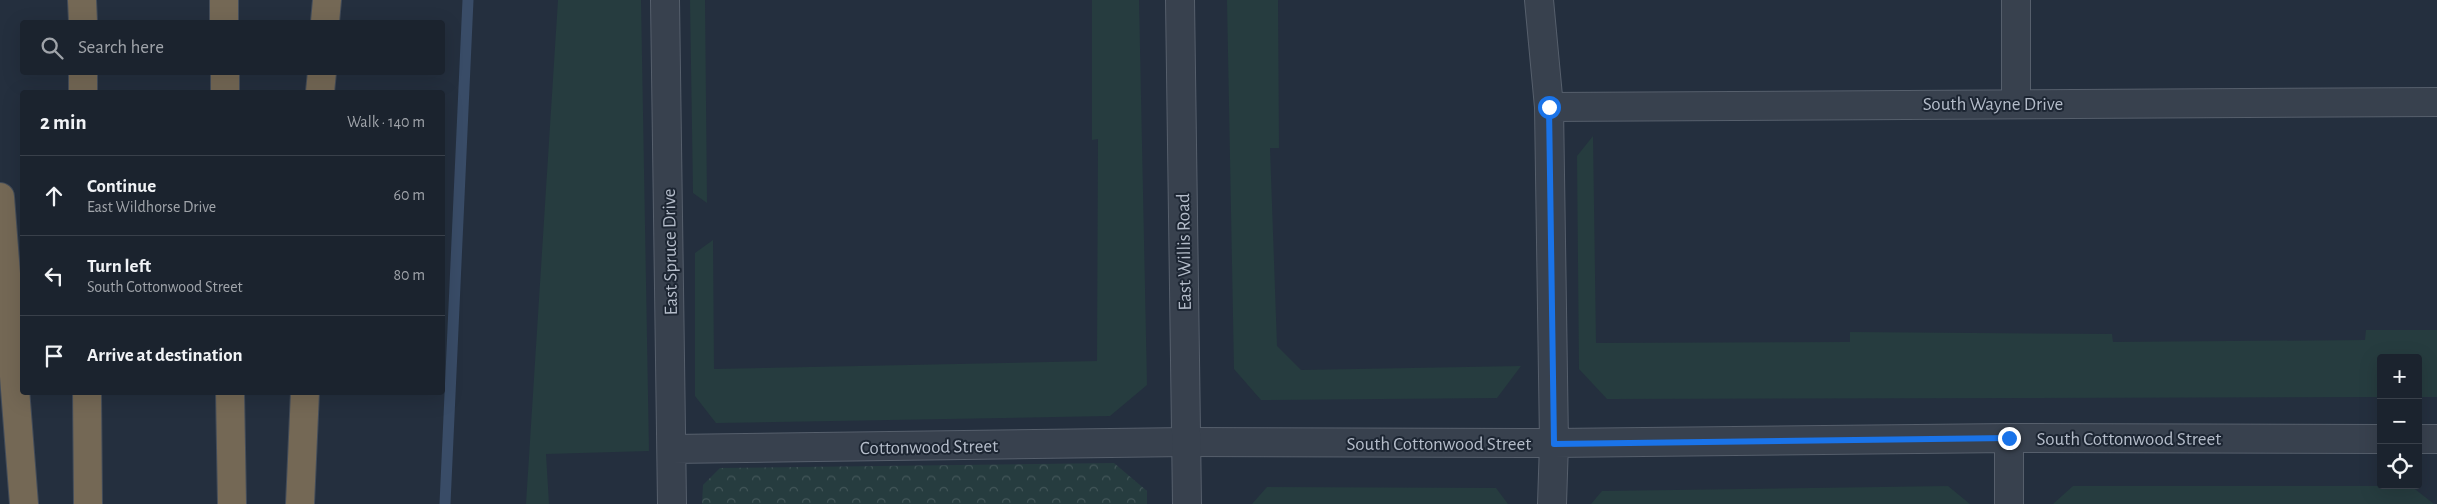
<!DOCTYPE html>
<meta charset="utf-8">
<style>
:root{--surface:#1b232e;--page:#282f3a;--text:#f1f3f6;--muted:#a0a4aa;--line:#39404a}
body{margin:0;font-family:"Alegreya Sans",sans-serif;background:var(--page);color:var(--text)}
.controls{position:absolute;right:15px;bottom:15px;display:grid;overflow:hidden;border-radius:5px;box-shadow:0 5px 20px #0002}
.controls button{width:45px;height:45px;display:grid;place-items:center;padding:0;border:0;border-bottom:1px solid var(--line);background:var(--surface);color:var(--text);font:25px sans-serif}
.stop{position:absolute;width:15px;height:15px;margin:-11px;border:4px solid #1a73e8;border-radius:50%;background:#fff}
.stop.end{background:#1a73e8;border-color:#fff;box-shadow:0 1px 5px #0008}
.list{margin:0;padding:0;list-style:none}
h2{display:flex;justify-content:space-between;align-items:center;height:65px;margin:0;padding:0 20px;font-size:21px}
h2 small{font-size:16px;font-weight:400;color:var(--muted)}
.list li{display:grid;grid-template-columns:32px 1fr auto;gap:15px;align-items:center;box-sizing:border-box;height:80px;padding:0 20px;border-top:1px solid var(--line)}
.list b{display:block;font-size:19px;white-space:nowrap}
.list p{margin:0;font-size:16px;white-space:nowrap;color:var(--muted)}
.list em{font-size:16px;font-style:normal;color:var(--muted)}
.icon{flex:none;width:28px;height:28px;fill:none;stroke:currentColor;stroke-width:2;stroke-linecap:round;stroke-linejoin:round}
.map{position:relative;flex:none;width:2437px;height:504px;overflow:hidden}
.search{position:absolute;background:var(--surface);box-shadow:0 5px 20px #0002;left:20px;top:20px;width:425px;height:55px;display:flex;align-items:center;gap:12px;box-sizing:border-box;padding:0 18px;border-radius:5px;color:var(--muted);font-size:19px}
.panel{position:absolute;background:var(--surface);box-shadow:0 5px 20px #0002;left:20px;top:90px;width:425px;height:305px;border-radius:5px}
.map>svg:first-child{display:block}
.grass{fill:#263c3f}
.forest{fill:url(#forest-crowns)}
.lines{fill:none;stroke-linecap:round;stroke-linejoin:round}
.stream{stroke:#394c67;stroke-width:11}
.minor-casing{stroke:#565f6c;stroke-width:30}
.tertiary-casing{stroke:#565f6c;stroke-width:30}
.motorway-casing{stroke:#434c59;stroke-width:30}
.minor{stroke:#38414e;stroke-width:28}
.tertiary{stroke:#38414e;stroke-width:28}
.motorway{stroke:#746855;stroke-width:28}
.route{stroke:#1a73e8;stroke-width:6}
.labels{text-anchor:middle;stroke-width:4;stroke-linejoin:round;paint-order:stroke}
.street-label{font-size:19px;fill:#b4bcc9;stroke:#1d2633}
</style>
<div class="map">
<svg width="2437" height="504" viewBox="0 0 2437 504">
<defs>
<pattern id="forest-crowns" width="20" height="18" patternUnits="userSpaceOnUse" patternTransform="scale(1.25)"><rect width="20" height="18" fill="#263c3f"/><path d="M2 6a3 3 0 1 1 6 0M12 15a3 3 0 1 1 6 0" fill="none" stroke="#435659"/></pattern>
</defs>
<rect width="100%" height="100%" fill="#242f3e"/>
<path class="grass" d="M558,0H641L649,451L546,454L549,504H526Z
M690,0H705L707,203L693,193Z
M1092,0H1139L1147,385L1110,416L716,423L695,396V253L713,240L714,369L1097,361L1098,139L1092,140Z
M1227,0H1278L1279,148H1270L1277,346L1301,370L1521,366L1497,398L1261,400L1234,369Z
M1593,136L1596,343L1850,342V332L2112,334L2113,342L2365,340L2366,330H2437V397H2418V358H2381V397L1607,399L1579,369L1577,156Z
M1948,486L1970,504H1591L1602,491Z
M2073,486H2411L2434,504H2053Z
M1267,487L1496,488L1508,504H1252Z"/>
<path class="forest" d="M1114,463L1147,491V504H702L703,485L720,468Z"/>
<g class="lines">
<path class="stream" d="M445,504L468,0"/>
<g class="minor-casing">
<path id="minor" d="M665,0L672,504
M1539,0L1549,107L1554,443L1552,504
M2016,0V103
M1549,107L2437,102
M2418,439H2437
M672,449L1186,442L1554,443L2009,438L2381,439
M2009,504V438"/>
</g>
<g class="tertiary-casing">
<path id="tertiary" d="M1180,0L1187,504"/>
</g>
<g class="motorway-casing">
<path id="motorway" d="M82,0L83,22
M224,0V22
M325,22L327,0
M83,72V92
M225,72V92
M320,92L322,72
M0,197L24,504
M87,392L88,504
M230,392L232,504
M300,504L305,392"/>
</g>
<use href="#minor" class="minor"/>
<use href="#tertiary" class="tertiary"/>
<use href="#motorway" class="motorway"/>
</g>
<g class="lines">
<path class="route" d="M1549,107L1554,444L2009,438"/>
</g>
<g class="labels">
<g class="street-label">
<text x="1993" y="110">South Wayne Drive</text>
<text transform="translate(669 252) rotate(-91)" y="7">East Spruce Drive</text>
<text transform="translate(1183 252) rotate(-91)" y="7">East Willis Road</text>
<text x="2129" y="445">South Cottonwood Street</text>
<text x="1439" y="450">South Cottonwood Street</text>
<text transform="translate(929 446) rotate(-1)" y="7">Cottonwood Street</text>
</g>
</g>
</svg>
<div class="controls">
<button>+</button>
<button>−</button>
<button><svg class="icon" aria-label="locate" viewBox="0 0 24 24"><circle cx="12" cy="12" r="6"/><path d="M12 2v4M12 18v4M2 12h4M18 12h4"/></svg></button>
</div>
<div class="stop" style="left:1549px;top:107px"></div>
<div class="stop end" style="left:2009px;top:438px"></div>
<div class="search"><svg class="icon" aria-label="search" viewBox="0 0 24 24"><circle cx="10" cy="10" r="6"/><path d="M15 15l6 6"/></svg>Search here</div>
<section class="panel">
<h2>2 min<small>Walk · 140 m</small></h2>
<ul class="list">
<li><svg class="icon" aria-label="ahead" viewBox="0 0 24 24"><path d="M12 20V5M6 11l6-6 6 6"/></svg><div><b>Continue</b><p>East Wildhorse Drive</p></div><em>60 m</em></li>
<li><svg class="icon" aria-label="left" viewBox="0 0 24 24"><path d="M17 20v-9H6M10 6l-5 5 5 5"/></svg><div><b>Turn left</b><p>South Cottonwood Street</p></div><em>80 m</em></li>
<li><svg class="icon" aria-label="arrive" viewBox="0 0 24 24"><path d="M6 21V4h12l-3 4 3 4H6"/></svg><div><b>Arrive at destination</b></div></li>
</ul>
</section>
</div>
